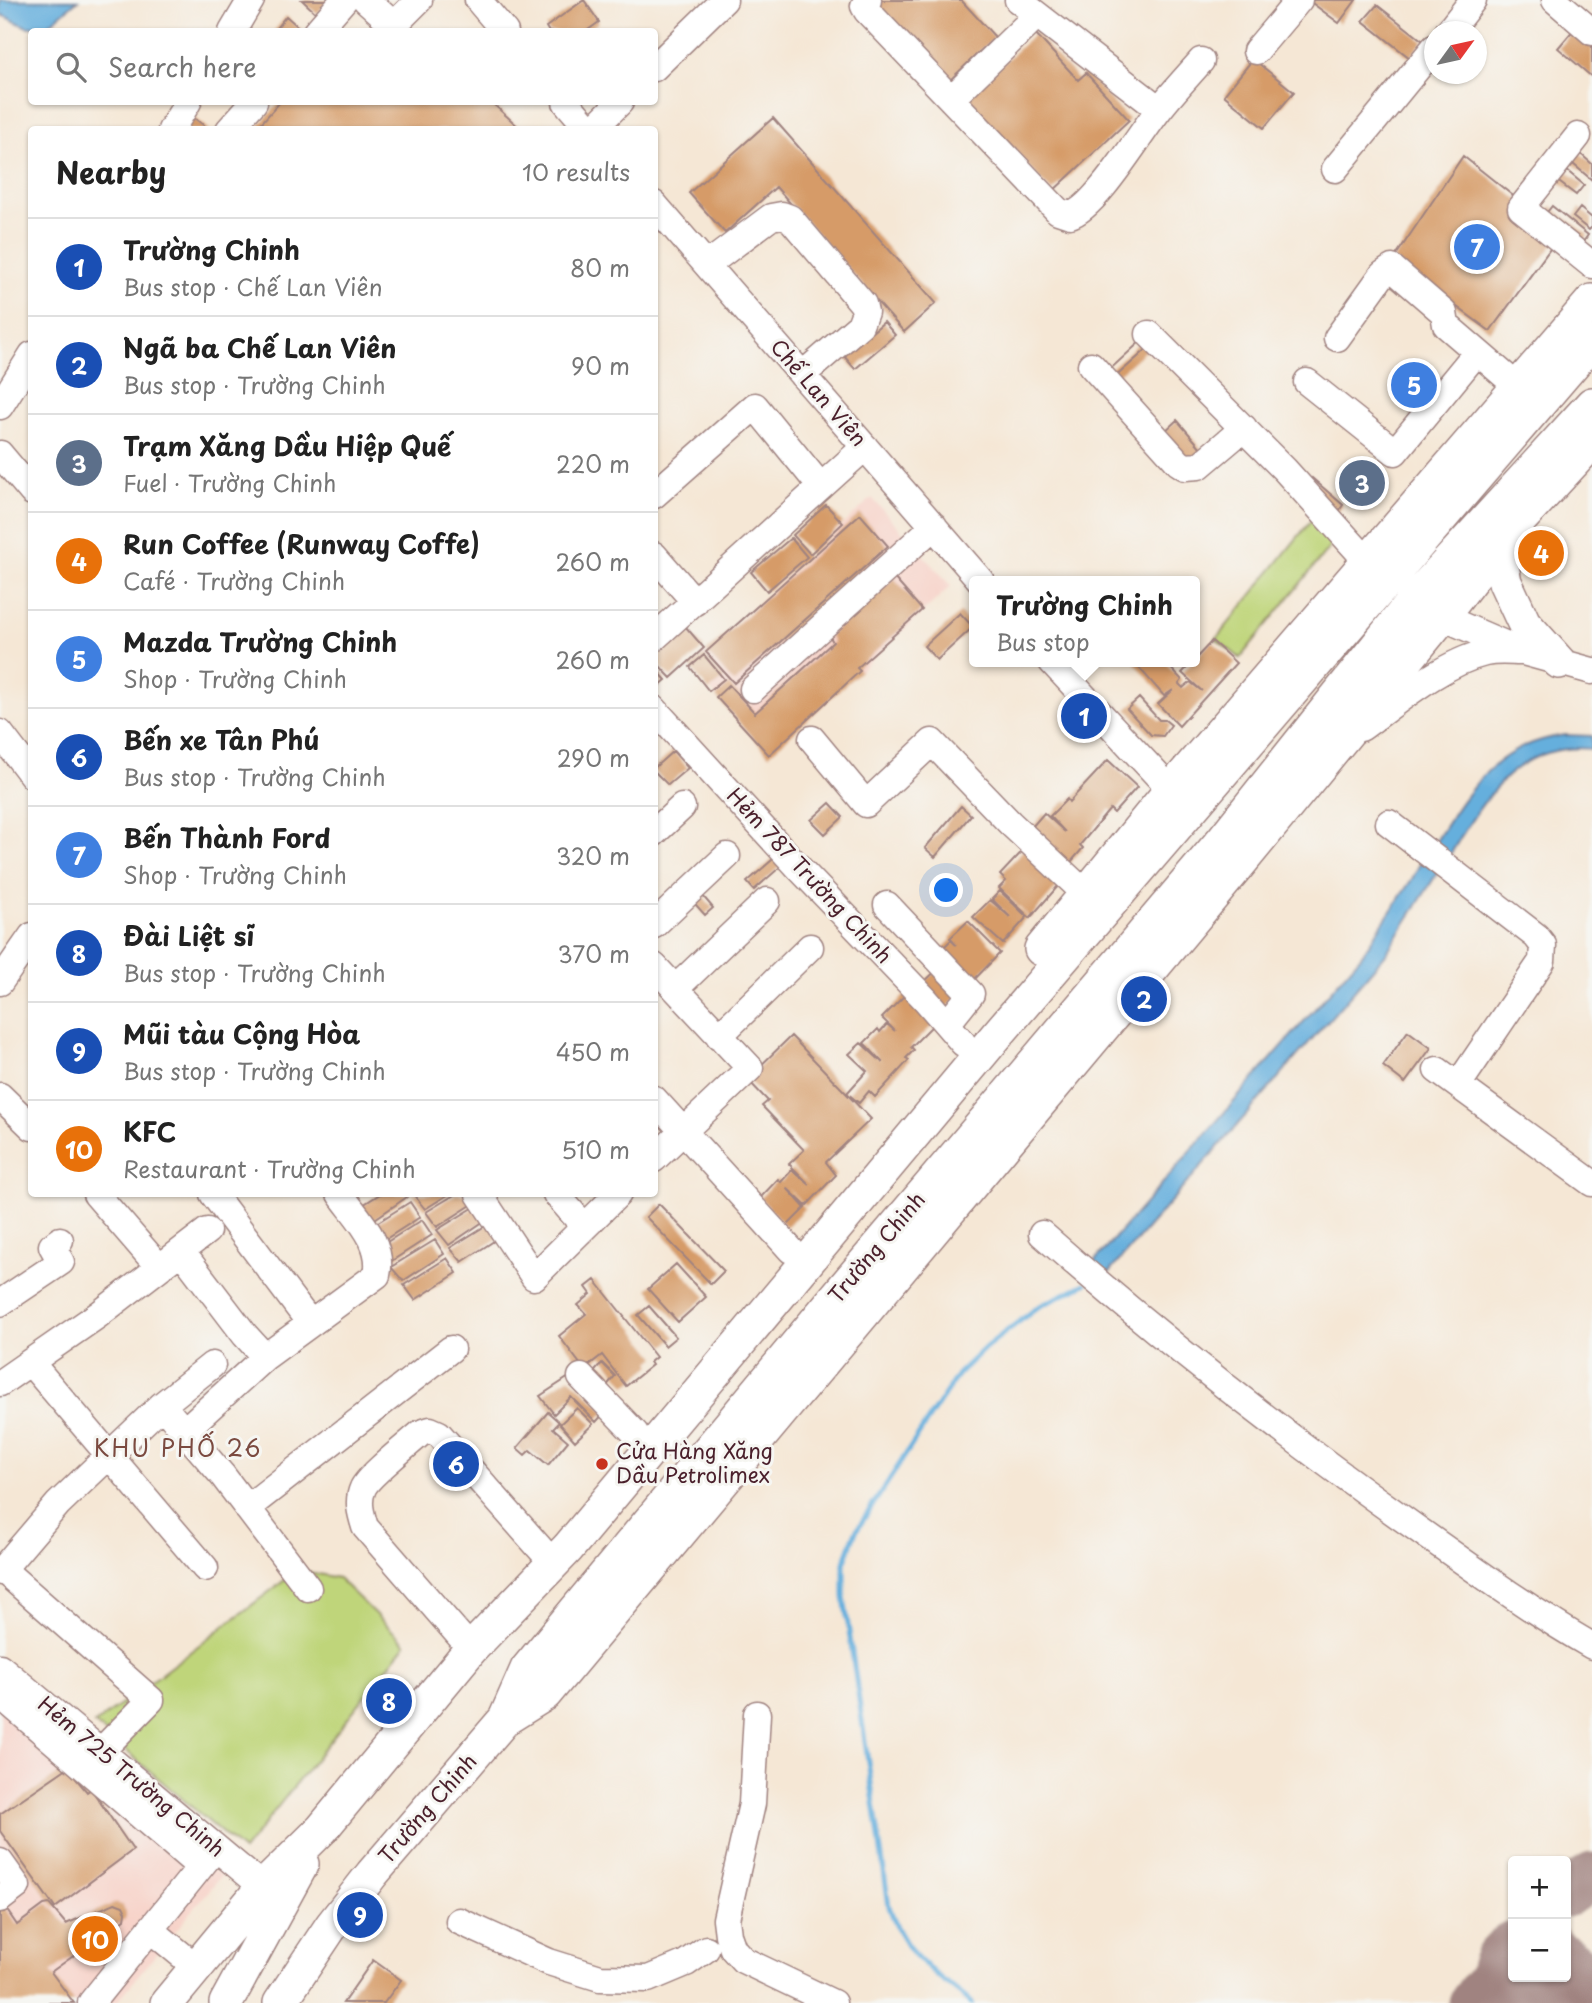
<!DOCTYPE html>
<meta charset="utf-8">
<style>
:root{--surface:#fff;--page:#f2f2f2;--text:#222;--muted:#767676;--line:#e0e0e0;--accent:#0f766e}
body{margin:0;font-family:"Playpen Sans",sans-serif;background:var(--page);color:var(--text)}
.controls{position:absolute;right:21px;bottom:21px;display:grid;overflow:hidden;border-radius:7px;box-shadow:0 2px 5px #0004}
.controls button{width:63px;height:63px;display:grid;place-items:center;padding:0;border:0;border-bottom:2px solid var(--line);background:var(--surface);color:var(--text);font:35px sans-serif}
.compass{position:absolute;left:1424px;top:21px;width:63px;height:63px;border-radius:50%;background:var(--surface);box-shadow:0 2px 5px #0004;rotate:57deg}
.you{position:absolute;left:947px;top:891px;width:24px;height:24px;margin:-18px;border:5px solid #fff;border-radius:50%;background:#1a73e8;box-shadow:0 0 0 10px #1a73e833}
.badge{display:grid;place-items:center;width:46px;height:46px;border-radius:50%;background:var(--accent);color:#fff;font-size:23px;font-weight:700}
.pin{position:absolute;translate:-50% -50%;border:4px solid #fff;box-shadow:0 2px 7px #0006}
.popup{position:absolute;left:969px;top:576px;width:231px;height:91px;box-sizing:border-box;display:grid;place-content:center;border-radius:7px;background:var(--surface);filter:drop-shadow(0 2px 5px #0005);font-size:23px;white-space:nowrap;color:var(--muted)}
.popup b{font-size:26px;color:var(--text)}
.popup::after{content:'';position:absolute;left:50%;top:100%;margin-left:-14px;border:14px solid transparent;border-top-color:var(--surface)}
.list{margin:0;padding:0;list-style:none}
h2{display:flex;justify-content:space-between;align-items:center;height:91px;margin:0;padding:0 28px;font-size:30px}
h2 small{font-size:23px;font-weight:400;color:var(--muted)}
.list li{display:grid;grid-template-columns:46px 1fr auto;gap:21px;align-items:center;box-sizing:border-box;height:98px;padding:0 28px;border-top:2px solid var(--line)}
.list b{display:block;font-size:26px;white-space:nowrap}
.list p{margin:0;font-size:23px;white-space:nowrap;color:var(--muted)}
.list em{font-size:23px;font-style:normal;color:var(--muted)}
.icon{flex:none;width:38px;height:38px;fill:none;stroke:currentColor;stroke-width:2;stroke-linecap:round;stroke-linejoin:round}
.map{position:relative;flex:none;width:1592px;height:2003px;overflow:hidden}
.search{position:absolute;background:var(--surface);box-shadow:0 2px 5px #0004;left:28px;top:28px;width:630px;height:77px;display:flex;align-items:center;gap:18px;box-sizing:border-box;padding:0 24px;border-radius:7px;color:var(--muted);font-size:26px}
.panel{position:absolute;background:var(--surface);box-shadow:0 2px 5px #0004;left:28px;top:126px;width:630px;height:1071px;border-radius:7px}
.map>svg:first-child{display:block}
.built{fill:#f7d1c7}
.green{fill:#bfd57a;stroke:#847a52;stroke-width:2}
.water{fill:#65afdd;stroke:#586784;stroke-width:2}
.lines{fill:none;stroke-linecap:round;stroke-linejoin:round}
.stream{stroke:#65afdd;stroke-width:5}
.taxiway{stroke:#a08380;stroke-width:47}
.runway{stroke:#a08380;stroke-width:119}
.building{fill:#d69b68}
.minor-casing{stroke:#a08380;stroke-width:29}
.major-casing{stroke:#a08380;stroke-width:36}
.minor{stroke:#fff;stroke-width:26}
.major{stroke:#fff;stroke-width:33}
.poi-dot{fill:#c8321e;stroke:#f6f6f2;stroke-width:2.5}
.labels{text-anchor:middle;stroke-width:6;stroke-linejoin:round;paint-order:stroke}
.street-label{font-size:21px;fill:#4a1f2b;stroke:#f6f6f2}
.poi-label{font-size:21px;fill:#4a1f2b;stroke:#f6f6f2;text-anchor:start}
.neighbourhood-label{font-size:23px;letter-spacing:2px;fill:#7b4a40;stroke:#f6f6f2}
</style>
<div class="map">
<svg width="1592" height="2003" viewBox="0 0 1592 2003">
<rect width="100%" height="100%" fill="#f6f6f2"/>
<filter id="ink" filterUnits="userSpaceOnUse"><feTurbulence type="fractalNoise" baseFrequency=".0143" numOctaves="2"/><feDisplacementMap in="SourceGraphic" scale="14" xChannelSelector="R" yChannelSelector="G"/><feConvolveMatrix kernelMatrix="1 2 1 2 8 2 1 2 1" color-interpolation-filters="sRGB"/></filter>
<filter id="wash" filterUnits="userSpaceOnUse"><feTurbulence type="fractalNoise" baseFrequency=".00686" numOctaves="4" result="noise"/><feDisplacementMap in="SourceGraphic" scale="28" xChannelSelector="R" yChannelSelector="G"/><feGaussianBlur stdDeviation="1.57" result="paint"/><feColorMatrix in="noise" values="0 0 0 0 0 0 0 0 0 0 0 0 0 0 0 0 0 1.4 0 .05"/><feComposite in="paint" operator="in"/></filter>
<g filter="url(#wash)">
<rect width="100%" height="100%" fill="#f5e7d5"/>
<path class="built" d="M872,498L951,586L769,755L690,667Z
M0,1688L221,1876L116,2003H0Z"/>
<path class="green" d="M1314,517L1338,537L1240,658L1216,639Z
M298,1570L338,1578L406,1644L243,1851L95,1724Z"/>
<path class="water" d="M0,0H78L47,26L27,27L0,14Z
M1566,735L1592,736V749C1515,741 1483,801 1448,858L1433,846C1468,791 1494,744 1566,735Z
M1422,860L1438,872L1385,955L1106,1276L1092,1264L1361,956L1412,879Z"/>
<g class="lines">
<path class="stream" d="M972,2003C933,1971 904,1957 889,1906L844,1597V1563L856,1531L958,1374L986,1347L1038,1307L1085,1284"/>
<path class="taxiway" d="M1566,1894L1592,1876
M1472,2003L1513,1948
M1498,2003L1515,2000L1555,2003"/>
<path class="runway" d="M1529,1977L1565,2003"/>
</g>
<g id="blocks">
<path class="building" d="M302,0H329L317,14Z
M584,0L599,22L585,32H549L546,27Z
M882,0H961L995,37L947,83L876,6Z
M1308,0H1356L1339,23Z
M1377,5L1423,41L1410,58L1363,21Z
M286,16L304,32H273Z
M1575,28L1592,42V77L1558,48Z
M1035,33L1078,80L1086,73L1129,120L1052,192L965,99Z
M1253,59L1294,92L1264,128L1224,95Z
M280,102H491L522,130H255Z
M190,115L210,130H180Z
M773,118L936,303L904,332L776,187L725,233L689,193Z
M1574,148L1592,164V180L1566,158Z
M1463,156L1561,234L1490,331L1393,260Z
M1560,165L1584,185L1576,195L1551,176Z
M1552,206L1588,235L1581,245L1544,216Z
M1580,208L1592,218V227L1589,230L1573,217Z
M884,322L895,335L855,369L844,356Z
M1142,340L1148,348L1113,379L1107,372Z
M1177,420L1207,455L1194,466L1164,432Z
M1312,478L1343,505L1333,520L1304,487Z
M826,505L843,523L810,554L793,535Z
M860,514L888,546L734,683L706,652Z
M791,538L807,557L767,591L751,572Z
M894,578L922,610L857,668L860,671L769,755L716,697L729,685L755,713L833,642L829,635Z
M960,613L973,627L937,660L924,646Z
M685,626L704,648L671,678L654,660V653Z
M1212,641L1236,663L1179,726L1158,704L1173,690L1164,696L1134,662H1165L1182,680L1179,684L1183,688L1190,682L1202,691L1182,673Z
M704,655L724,679L709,691L690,667Z
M654,667L666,680L654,690Z
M1139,698L1159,720H1165L1171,725L1163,736L1151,735L1127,709Z
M673,751L688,768L668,785L654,771V768Z
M1108,760L1137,787L1114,813L1110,809L1080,845L1083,848L1064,870L1025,835L1044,813L1065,832L1050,816L1067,799L1069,802Z
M830,803L843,817L825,834L811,820Z
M961,806L971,815L935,857L925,848Z
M1030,843L1066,877L1030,918L999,888L1006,881L1000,875Z
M780,853L787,861L754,890L747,882Z
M697,889L713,908L705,915L688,896Z
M1000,891L1027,917L1003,944L973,917L990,900L1010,917L992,899Z
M968,921L1000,953L968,986L937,954L951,940L956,945L950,938Z
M943,964L966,989L946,1009L922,984Z
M911,989L940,1018L911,1047L914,1050L906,1058L909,1060L875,1097L869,1091L859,1103L847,1093L867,1071L849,1054L861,1043L883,1063L864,1043L878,1029L880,1032L887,1024L895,1031L882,1018Z
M1408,1031L1431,1048L1405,1083L1383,1066Z
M791,1036L871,1119L826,1162L836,1175L806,1206L787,1188L805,1208L786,1227L760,1198L778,1179L781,1182L792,1170L810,1185L789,1164L804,1150L762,1106L768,1101L747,1079Z
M380,1194H405L407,1197L366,1225L355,1210Z
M413,1194H449L425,1209Z
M456,1194H475L479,1200L437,1227L426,1212Z
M410,1202L420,1217L378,1244L367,1229Z
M481,1203L490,1217L449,1245L437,1230Z
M659,1204L724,1271L711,1284L646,1217Z
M422,1220L432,1235L390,1262L379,1247Z
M493,1221L503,1235L462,1262L450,1248Z
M435,1240L444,1254L403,1281L391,1267Z
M447,1258L457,1273L415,1300L404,1285Z
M676,1264L706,1297L678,1322L648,1289Z
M595,1280L656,1357L650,1362L652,1365L626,1386L602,1355L584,1369L559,1336L586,1314L578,1305L591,1294L586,1287Z
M649,1306L676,1337L665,1346L638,1315Z
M602,1363L615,1376L603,1390L590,1377Z
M569,1377L606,1411L596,1422L571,1397L554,1414L540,1396Z
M577,1408L593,1424L575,1441L560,1424Z
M548,1412L559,1422L553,1428L568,1441L548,1465L530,1450L525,1455L517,1448Z
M67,1768L87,1792L91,1789L133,1850L55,1908L0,1831V1814Z
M115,1903L123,1906L126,1912L125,1919L51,1972L74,2003H0V1909L4,1906L17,1925L44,1905L49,1904L66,1924Z
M373,1960L401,1980L384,2003H343Z"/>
</g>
</g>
<g filter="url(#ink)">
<use href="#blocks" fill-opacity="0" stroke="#a08380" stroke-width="2"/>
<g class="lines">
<g class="minor-casing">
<path id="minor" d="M366,0L394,25L419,0
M478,0L505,32
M868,0L864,6L867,11L1058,211L1070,215C1095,209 1140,134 1158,111C1171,94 1187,77 1201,61
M1018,0L1159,109
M1555,0L1592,32
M232,32L251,0
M316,32L344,0
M1448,32L1473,0
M1256,51L1299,0
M654,68L724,0
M951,99L1037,15
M566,102L590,130
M171,130L188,102
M229,130L254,102
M592,130L620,102
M1578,136L1521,208L1592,265
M1335,169L1434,48
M654,204L981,581
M707,265L771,217L782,215L790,218L863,304L865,312L860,325L802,375
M1149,334L1285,470L1369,563
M1337,338L1383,274L1392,268L1444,313L1446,325L1518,387
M1091,365L1179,463L1185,467L1199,466L1244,428
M1307,382L1395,452L1477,352
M0,406L32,355
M0,454L32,492
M654,495L755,406L821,487
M654,555L695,602
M1442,617L1523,652L1592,671
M654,638L865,447
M1052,662L1171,790
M753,689L934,526
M654,709L800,869L925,999L963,1043
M1361,728C1397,702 1442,663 1485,653C1497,650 1511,652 1523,652
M0,733L32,775
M812,739L866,804L932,742L1010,823L1086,894
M1389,823L1536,936L1543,945L1542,961L1458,1085
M654,833L682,807
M887,905L971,994L947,1024
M654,925L727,856
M654,966L750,1068L654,1159
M0,982L32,936
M676,988L767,901
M719,1036L810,947
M1437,1070L1592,1183
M0,1096L32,1127
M654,1099L791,1250
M96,1194L159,1267
M213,1194L310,1323
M479,1194L534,1277L618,1194
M556,1194L584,1226
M1042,1234C1161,1339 1287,1437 1416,1528C1474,1569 1531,1611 1592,1646
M181,1251L245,1335L265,1357
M0,1303L61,1262L52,1246L60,1240
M30,1362L205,1568
M581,1377L635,1433
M0,1383L98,1315L207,1231
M162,1405L212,1365
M184,1431L223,1476L308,1588
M247,1508L451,1349
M2,1569L151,1700L100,1752
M0,1572L58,1504L162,1405L184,1431L265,1357L377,1275C384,1243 358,1219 340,1194
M471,1649L365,1527C361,1514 357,1501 363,1488C368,1476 409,1444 421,1433L430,1430L439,1434L553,1563
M0,1667L263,1887
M0,1695L200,1867
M757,1714L752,1804L726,1919L728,1935L733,1949L743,1960L833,2003
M0,1862L17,1886L0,1899
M459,1921L549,1962L600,1978L648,1979L686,1963L706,1949
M150,1929L196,1967
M91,2003L210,1855"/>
</g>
<g class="major-casing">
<path id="major" d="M1495,532L1505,582L1524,623L1559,662
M1041,949L1171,790L1592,301
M505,1719L545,1694L1242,861L1442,617L1498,544L1592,442
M167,2003L263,1887L322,1829L471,1649L568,1548L997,1035L1592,342
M226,2003L302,1864
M280,2003L332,1925L372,1874L505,1719L527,1669L845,1286L1221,842L1416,597L1592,404"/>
</g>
<use href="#minor" class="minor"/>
<use href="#major" class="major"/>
</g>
</g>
<circle class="poi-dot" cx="602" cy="1464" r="7"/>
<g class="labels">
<g class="street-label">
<text transform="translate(818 393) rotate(49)" y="7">Chế Lan Viên</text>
<text transform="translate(809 876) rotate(47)" y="7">Hẻm 787 Trường Chinh</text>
<text transform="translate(877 1248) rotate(-50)" y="7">Trường Chinh</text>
<text transform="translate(131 1777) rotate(40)" y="7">Hẻm 725 Trường Chinh</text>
<text transform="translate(428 1809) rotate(-49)" y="7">Trường Chinh</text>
</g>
<g class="poi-label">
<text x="616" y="1459">Cửa Hàng Xăng<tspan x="616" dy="24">Dầu Petrolimex</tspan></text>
</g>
<g class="neighbourhood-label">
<text x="178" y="1457">KHU PHỐ 26</text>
</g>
</g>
</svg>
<div class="controls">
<button>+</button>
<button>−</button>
</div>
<svg class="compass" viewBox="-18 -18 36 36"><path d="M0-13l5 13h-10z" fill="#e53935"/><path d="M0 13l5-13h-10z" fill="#767676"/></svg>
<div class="you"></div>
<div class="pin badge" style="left:1084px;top:716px;background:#1a4fb4">1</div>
<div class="popup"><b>Trường Chinh</b>Bus stop</div>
<div class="pin badge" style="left:1144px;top:999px;background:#1a4fb4">2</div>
<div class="pin badge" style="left:1362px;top:483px;background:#5c6f8a">3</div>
<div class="pin badge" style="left:1541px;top:553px;background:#e8710a">4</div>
<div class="pin badge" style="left:1414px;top:385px;background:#3f7fe0">5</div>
<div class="pin badge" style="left:456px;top:1464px;background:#1a4fb4">6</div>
<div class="pin badge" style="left:1477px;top:247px;background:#3f7fe0">7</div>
<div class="pin badge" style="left:389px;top:1701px;background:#1a4fb4">8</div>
<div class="pin badge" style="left:360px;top:1915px;background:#1a4fb4">9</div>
<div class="pin badge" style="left:95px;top:1939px;background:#e8710a">10</div>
<div class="search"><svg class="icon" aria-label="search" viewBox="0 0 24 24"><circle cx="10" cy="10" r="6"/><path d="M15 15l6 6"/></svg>Search here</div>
<section class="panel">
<h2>Nearby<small>10 results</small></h2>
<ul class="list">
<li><span class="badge" style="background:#1a4fb4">1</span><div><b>Trường Chinh</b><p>Bus stop · Chế Lan Viên</p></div><em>80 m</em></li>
<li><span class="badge" style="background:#1a4fb4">2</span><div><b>Ngã ba Chế Lan Viên</b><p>Bus stop · Trường Chinh</p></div><em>90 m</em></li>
<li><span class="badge" style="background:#5c6f8a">3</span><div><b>Trạm Xăng Dầu Hiệp Quế</b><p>Fuel · Trường Chinh</p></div><em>220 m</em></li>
<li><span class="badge" style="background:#e8710a">4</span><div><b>Run Coffee (Runway Coffe)</b><p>Café · Trường Chinh</p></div><em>260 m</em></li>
<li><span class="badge" style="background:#3f7fe0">5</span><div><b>Mazda Trường Chinh</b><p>Shop · Trường Chinh</p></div><em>260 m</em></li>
<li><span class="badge" style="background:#1a4fb4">6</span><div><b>Bến xe Tân Phú</b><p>Bus stop · Trường Chinh</p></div><em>290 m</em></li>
<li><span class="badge" style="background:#3f7fe0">7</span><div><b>Bến Thành Ford</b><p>Shop · Trường Chinh</p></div><em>320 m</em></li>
<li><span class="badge" style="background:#1a4fb4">8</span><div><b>Đài Liệt sĩ</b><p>Bus stop · Trường Chinh</p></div><em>370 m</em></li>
<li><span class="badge" style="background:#1a4fb4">9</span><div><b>Mũi tàu Cộng Hòa</b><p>Bus stop · Trường Chinh</p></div><em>450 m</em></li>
<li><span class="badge" style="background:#e8710a">10</span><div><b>KFC</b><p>Restaurant · Trường Chinh</p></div><em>510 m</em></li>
</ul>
</section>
</div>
